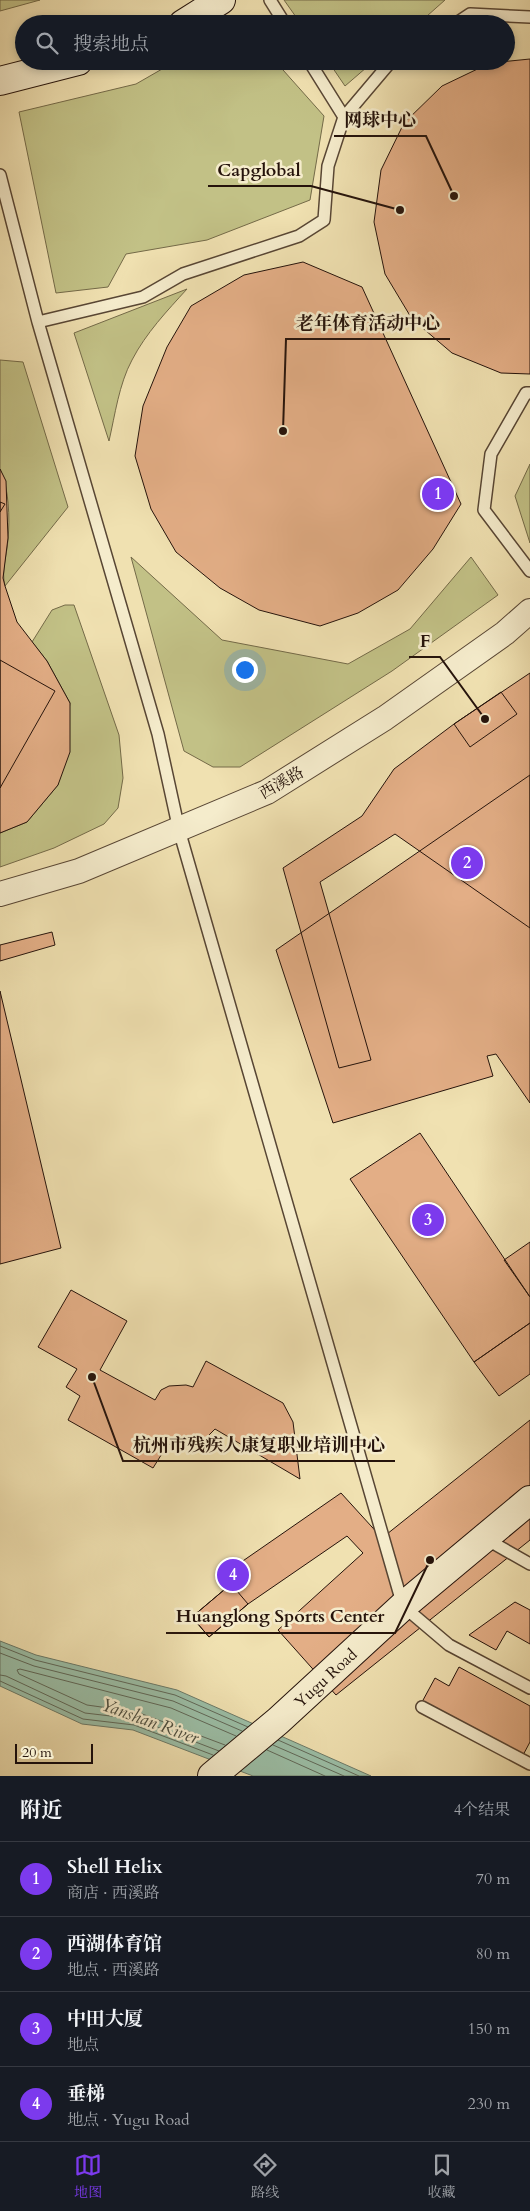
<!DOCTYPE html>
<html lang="zh">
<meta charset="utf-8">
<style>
:root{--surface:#171b24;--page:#20242c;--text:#f1f3f6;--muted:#9ea1a6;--line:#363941;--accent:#7c3aed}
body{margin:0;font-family:Cardo,"Noto Serif SC",serif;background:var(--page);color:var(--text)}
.scale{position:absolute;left:15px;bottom:12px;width:78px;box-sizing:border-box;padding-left:5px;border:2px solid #25130b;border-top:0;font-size:14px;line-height:18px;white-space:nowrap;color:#25130b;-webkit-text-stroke:4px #f5eccc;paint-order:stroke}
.you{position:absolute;left:244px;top:669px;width:18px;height:18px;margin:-12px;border:4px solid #fff;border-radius:50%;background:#1a73e8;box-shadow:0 0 0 8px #1a73e833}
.badge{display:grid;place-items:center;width:32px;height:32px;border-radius:50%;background:var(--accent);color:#fff;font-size:16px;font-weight:700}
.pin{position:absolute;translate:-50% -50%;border:2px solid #fff;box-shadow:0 1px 5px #0006}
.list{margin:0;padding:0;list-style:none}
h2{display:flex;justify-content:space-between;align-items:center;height:65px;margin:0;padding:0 20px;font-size:21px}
h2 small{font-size:16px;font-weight:400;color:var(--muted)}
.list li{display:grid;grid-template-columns:32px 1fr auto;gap:15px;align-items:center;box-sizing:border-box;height:75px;padding:0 20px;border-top:1px solid var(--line)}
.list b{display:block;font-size:19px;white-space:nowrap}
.list p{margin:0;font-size:16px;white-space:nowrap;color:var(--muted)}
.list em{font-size:16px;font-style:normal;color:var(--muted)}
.icon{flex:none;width:28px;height:28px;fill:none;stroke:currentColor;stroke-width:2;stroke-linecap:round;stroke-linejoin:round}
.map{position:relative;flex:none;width:530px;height:1776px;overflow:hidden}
.search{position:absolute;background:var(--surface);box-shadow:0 2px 8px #0003;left:15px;right:15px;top:15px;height:55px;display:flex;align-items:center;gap:12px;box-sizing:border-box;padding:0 18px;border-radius:28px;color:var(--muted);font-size:19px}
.sheet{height:365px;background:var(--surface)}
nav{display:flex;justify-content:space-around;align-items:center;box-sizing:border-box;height:70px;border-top:1px solid var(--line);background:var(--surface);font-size:14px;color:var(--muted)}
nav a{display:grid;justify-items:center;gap:2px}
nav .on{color:var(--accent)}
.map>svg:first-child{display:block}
.green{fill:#c2c186;stroke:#746a48}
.water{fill:#9bbea6;stroke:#6c7a68}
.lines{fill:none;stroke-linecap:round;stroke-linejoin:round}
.shore{stroke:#606858;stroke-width:1}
.building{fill:#e3ae86;stroke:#25130b}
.lane-casing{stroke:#584634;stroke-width:14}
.street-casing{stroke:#584634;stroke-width:26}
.secondary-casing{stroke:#25130b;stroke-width:30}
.lane{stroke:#f5eccc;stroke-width:11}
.street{stroke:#f5eccc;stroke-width:24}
.secondary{stroke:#f5eccc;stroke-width:28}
.labels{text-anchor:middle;stroke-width:5;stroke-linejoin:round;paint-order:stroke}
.street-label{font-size:16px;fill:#25130b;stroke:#f5eccc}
.water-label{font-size:18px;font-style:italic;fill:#4e4f41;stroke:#f5eccc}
.leader{fill:none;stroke:#25130b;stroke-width:2}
.callout-dot{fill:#25130b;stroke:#f5eccc;stroke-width:2}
.callout-label{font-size:18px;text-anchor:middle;font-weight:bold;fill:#25130b;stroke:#f5eccc;stroke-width:5;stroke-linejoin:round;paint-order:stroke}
</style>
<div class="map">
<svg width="530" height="1776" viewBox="0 0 530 1776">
<rect width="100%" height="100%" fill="#f0e1b1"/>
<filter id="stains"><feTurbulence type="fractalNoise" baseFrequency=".004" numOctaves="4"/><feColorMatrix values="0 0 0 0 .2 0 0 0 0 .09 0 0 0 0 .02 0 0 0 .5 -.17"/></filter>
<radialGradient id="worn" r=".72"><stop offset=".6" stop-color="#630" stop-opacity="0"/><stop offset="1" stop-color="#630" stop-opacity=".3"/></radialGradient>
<path class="green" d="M0,0H40L0,11Z
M284,0H445L418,24H301Z
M176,61H275L324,116L310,200L207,240L126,254L108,287L56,293L19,112L136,84Z
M328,61H374L345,86Z
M187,289C167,311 146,333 132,360C119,384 115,415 109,441L74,333Z
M0,360L23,362L68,507L5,586C1,571 7,555 8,539C10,519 9,487 0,469Z
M530,464V543L515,496Z
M131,557L222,640L348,664L410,629L471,557L498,595L392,671L240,767H213L184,751Z
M65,605H74L119,735L123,778L118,808L104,824L54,848L0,867V833L27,822L58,785L70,703L47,661L32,642L52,610Z"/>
<path class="water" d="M0,1641L36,1655L177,1690L371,1776H253L133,1730L82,1724L0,1686Z"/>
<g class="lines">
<path class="shore" d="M0,1646L35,1660L175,1695L248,1727
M0,1653L34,1666L173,1701L242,1731
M0,1675L6,1676L85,1713L136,1719L219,1751
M0,1681L83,1719L134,1725L213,1755
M278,1740L359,1776
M225,1745L137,1712L87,1705L19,1674L17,1670L20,1669L171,1708L236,1736
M273,1745L344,1776
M267,1750L325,1776"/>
</g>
<path class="building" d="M530,59V374L501,373L452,353L412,319L385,274L374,222L381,170L404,123L442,86L490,63Z
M303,262L362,287L461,504L433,549L398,590L358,613L320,626L259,610L220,588L176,552L151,509L135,456L143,406L167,347L191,306L244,275Z
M0,469L6,481L8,538L3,578L5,586L17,622L47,661L70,703V752L58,785L27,822L0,833Z
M0,502L5,504L0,512Z
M0,660L55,691L0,788Z
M530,673V928L395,834L320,882L371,1060L339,1068L283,868L362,816L394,769L454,724Z
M501,692L517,714L470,747L454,724Z
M530,775V1103L496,1054L487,1056L493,1076L333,1123L276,950Z
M52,932L55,945L0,961V945Z
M0,991L61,1248L0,1264Z
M420,1133L530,1297V1323L474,1362L350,1179Z
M530,1242V1297L504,1260Z
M71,1290L127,1321L100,1370L155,1400L161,1390L169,1386L186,1385L193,1387L206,1361L283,1403L293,1422L300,1479L215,1429L205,1439L192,1444L179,1448L168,1444L153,1468L68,1420L80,1396L66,1387L77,1369L38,1347Z
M530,1323V1374L499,1396L474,1362Z
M530,1420V1540L336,1695L278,1630L363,1553L347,1536L248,1604L209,1637L192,1617L231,1584L224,1574L341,1493L382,1538Z
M235,1566L242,1576L231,1584L224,1574Z
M231,1584L248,1604L209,1637L192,1617Z
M515,1602L530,1610V1644L507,1631L496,1650L469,1635Z
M459,1667L530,1706V1742L522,1757L422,1702L435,1678L449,1686Z"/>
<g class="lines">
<g class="lane-casing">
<path id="lane" d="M270,0L285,24
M455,24L470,14L530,17
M309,61L344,117
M0,175L38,322L158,734L179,830L403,1606L449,1645L530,1688
M38,322L143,297L183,274L299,236L324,220L328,166L344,117L388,65L394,61
M530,393H526L491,454L484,510L530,571
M486,1539L530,1564
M422,1707L530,1764"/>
</g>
<g class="street-casing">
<path id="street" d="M0,894L79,871L267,792L385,718L505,633L530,611"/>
</g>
<g class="secondary-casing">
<g id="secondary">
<path d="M183,24L221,0"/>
<path d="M0,81L78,61"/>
<path id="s1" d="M212,1776L278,1721L403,1606L530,1500"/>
</g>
</g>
<use href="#lane" class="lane"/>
<use href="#street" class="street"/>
<use href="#secondary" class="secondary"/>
</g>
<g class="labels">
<g class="street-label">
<text transform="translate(281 782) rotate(-30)" y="6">西溪路</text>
<text dy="6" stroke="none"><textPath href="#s1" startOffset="150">Yugu Road</textPath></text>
</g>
<g class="water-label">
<text transform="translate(150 1721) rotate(20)" y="6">Yanshan River</text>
</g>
</g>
<path class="leader" d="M454 196L426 136H334M400 210L311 186H208M283 431L286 339H450M485 719L440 657H409M92 1377L123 1461H395M430 1560L395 1633H166"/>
<g class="callout-dot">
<circle cx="454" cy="196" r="5"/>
<circle cx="400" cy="210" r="5"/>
<circle cx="283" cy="431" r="5"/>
<circle cx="485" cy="719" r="5"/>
<circle cx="92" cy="1377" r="5"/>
<circle cx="430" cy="1560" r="5"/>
</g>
<g class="callout-label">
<text x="380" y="126">网球中心</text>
<text x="259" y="176">Capglobal</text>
<text x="368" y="329">老年体育活动中心</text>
<text x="425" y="647">F</text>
<text x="259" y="1451">杭州市残疾人康复职业培训中心</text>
<text x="280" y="1622">Huanglong Sports Center</text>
</g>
<rect width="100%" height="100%" filter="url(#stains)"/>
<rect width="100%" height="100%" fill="url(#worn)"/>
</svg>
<div class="scale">20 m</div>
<div class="you"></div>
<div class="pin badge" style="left:438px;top:494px">1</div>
<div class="pin badge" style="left:467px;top:863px">2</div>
<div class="pin badge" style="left:428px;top:1220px">3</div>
<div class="pin badge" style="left:233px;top:1575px">4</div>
<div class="search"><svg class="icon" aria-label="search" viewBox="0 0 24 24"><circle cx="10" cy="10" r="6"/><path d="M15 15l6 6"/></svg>搜索地点</div>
</div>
<section class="sheet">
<h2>附近<small>4个结果</small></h2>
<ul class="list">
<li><span class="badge">1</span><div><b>Shell Helix</b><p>商店 · 西溪路</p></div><em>70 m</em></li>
<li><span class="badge">2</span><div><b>西湖体育馆</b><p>地点 · 西溪路</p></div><em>80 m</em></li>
<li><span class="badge">3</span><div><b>中田大厦</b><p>地点</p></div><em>150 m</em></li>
<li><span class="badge">4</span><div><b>垂梯</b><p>地点 · Yugu Road</p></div><em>230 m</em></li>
</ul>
</section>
<nav>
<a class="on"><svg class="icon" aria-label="map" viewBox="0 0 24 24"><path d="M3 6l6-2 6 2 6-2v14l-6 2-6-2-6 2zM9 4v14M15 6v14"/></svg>地图</a>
<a><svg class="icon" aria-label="directions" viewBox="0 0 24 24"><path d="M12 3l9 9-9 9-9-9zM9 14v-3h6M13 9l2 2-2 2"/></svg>路线</a>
<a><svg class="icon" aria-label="saved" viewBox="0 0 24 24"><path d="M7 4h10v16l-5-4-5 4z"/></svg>收藏</a>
</nav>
